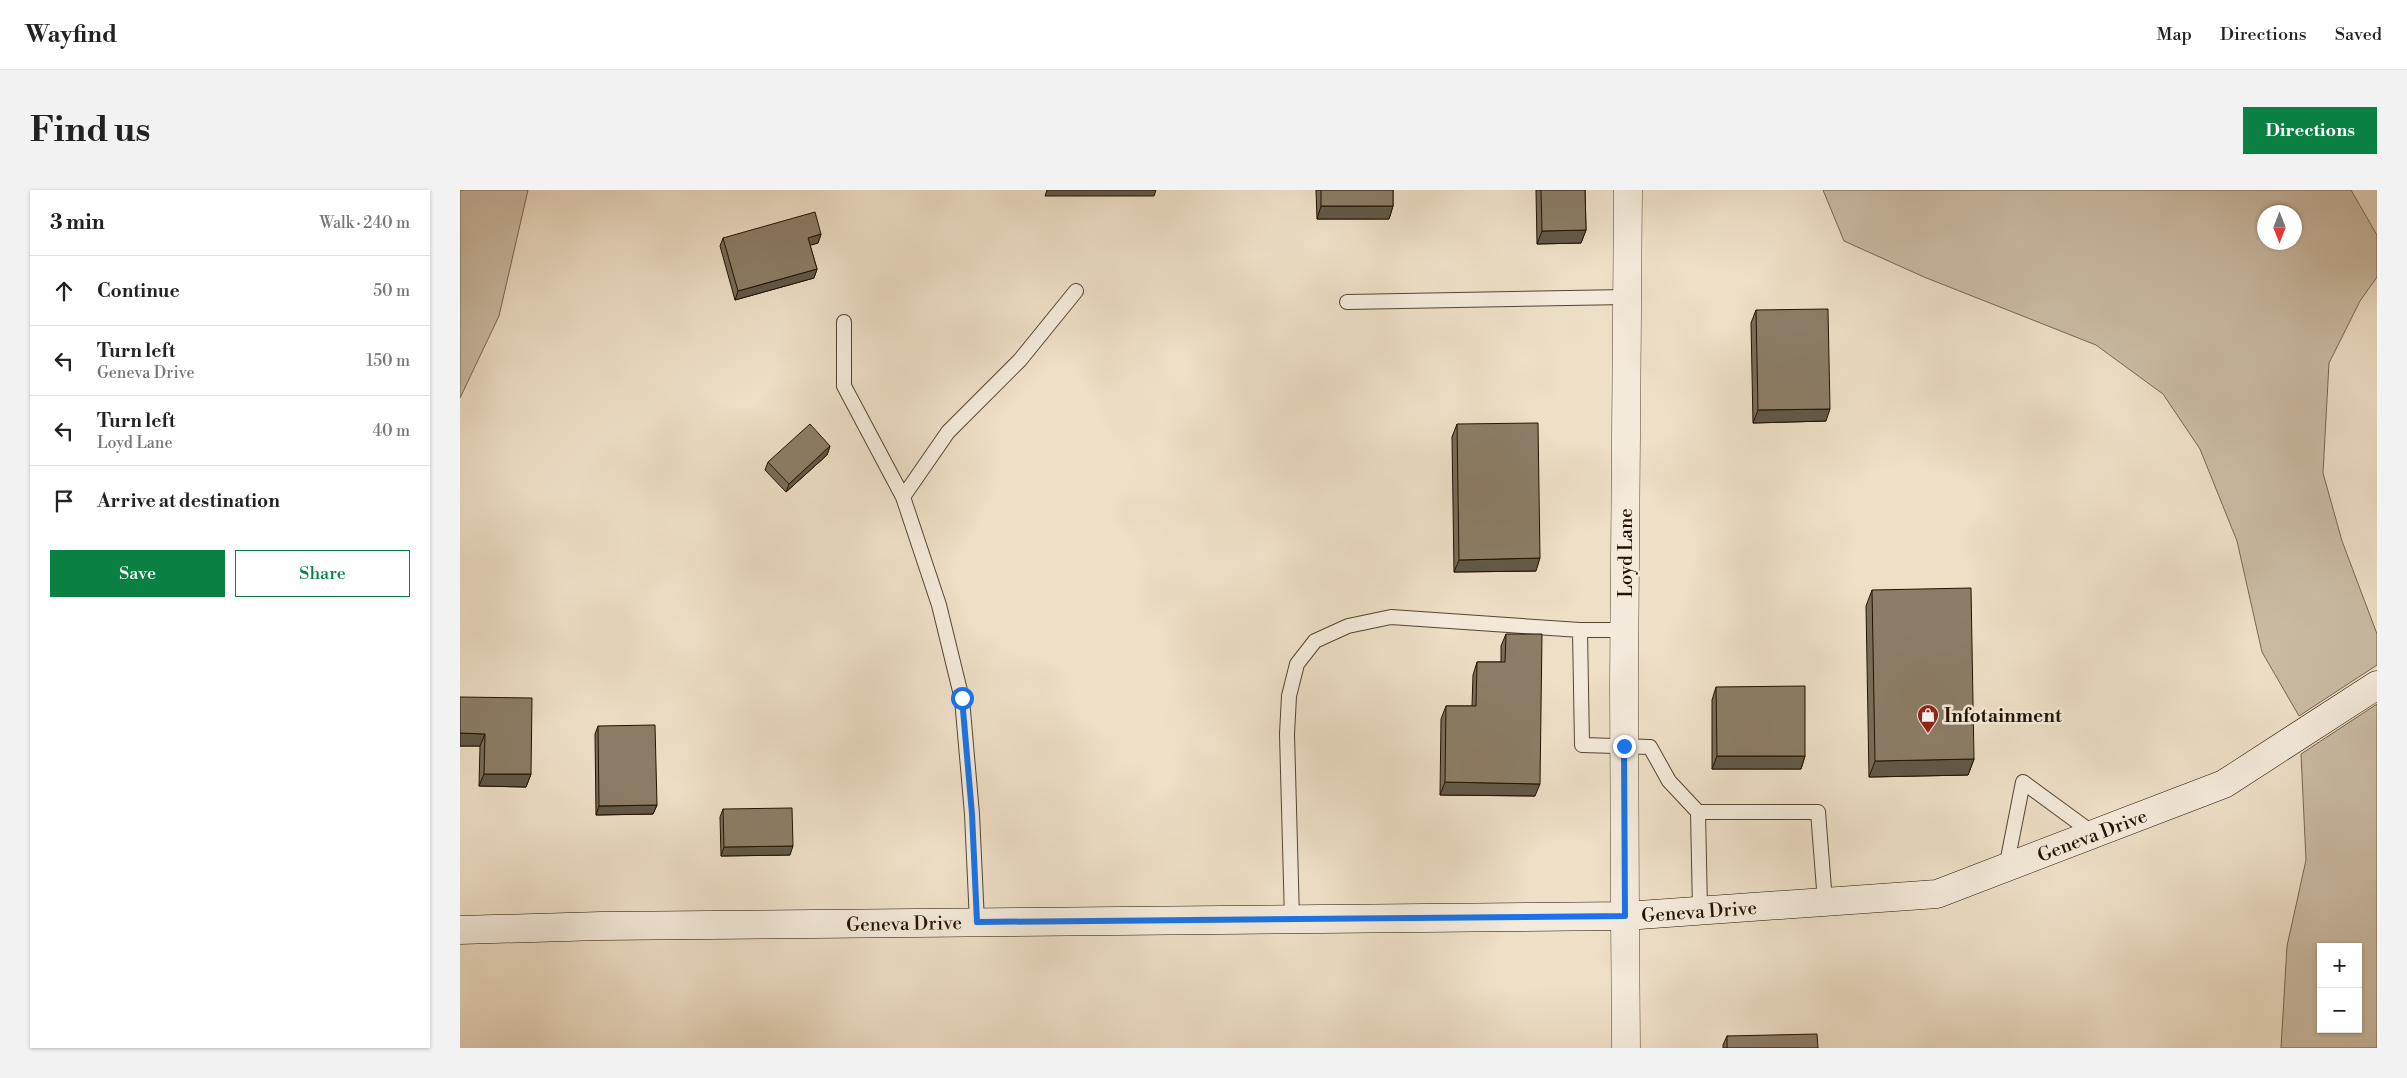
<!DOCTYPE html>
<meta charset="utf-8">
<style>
:root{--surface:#fff;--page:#f2f2f2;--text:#222;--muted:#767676;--line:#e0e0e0;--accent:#0b8043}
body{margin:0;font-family:"Libre Bodoni",serif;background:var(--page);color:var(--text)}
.controls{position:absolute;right:15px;bottom:15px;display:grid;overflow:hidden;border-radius:0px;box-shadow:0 1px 4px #0004}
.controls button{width:45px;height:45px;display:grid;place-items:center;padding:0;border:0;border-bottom:1px solid var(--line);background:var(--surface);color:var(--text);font:25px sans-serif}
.compass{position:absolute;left:1797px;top:15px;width:45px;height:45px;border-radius:50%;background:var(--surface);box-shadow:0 1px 4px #0004;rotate:180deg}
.stop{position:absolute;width:15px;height:15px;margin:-11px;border:4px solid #1a73e8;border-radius:50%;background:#fff}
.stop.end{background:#1a73e8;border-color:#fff;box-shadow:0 1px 5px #0008}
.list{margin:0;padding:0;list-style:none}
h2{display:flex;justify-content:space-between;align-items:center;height:65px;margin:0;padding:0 20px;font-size:21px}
h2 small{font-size:16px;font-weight:400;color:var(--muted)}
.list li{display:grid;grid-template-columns:32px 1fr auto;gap:15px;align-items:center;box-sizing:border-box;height:70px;padding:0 20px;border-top:1px solid var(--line)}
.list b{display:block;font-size:19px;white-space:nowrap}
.list p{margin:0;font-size:16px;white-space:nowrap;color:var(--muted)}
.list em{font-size:16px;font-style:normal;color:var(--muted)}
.actions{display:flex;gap:10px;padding:15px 20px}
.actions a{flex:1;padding:11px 0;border:1px solid var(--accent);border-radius:0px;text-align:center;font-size:18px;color:var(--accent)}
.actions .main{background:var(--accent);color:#fff}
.icon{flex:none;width:28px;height:28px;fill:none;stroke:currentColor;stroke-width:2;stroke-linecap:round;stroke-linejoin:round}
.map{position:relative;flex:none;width:1917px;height:858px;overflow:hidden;border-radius:0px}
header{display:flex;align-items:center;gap:30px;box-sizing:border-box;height:70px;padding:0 25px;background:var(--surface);border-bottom:1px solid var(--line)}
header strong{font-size:24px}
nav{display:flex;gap:28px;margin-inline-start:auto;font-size:18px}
.intro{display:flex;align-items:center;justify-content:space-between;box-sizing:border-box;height:120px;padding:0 30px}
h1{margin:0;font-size:35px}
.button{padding:12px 22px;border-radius:0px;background:var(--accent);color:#fff;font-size:18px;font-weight:700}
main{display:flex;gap:30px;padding:0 30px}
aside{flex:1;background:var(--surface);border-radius:0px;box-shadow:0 1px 4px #0004}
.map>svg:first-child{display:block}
.green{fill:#cbbca5;stroke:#766752;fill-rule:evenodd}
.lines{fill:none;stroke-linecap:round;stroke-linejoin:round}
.service-casing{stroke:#554532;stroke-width:16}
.minor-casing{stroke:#554532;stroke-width:29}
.tertiary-casing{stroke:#554532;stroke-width:29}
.secondary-casing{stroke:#221200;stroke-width:29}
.service{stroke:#f4eadb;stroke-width:14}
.minor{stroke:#f4eadb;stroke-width:28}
.tertiary{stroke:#f4eadb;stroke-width:28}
.secondary{stroke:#f4eadb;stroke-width:28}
.wall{fill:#786c59;stroke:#221200}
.shaded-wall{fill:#625848;stroke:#221200}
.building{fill:#8c7d67;stroke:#221200}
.route{stroke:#1a73e8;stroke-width:6}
.labels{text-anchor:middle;stroke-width:5;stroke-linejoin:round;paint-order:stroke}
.street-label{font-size:19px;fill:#221200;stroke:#f4eadb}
.poi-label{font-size:19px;font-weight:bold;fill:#221200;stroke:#f4eadb;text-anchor:start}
</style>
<header>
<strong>Wayfind</strong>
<nav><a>Map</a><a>Directions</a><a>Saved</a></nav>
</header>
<div class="intro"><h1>Find us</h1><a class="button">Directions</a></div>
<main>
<aside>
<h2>3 min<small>Walk · 240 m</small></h2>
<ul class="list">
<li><svg class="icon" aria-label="ahead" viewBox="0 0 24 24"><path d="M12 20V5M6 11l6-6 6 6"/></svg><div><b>Continue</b></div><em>50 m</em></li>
<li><svg class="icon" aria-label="left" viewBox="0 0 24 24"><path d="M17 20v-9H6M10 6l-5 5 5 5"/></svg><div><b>Turn left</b><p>Geneva Drive</p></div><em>150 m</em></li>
<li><svg class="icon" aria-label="left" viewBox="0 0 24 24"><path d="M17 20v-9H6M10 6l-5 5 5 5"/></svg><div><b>Turn left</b><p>Loyd Lane</p></div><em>40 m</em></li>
<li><svg class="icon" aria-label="arrive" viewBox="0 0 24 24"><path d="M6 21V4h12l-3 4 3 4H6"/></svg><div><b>Arrive at destination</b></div></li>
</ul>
<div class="actions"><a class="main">Save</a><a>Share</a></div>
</aside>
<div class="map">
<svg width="1917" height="858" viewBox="0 0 1917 858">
<rect width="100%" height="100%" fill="#eedfc7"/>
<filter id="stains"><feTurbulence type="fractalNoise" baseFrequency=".004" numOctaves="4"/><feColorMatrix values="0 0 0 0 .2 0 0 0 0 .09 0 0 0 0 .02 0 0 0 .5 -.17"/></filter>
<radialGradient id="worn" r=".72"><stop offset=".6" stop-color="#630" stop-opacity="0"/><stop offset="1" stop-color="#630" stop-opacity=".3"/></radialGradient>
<path class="green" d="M0,0H68L39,126L0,208Z
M1363,0H1891L1917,45V87L1900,111L1869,173L1863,283L1882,351L1917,444V475L1839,526L1802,462L1777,351L1740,259L1703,204L1636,155L1464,87L1384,51ZM1834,22V52H1804V22Z
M1917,514V858H1821L1827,756L1846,670L1841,564ZM1861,757H1898V839H1861Z"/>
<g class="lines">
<g class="service-casing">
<path id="service" d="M887,112L1167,107
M384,132V196L443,307L479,415L502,509L512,624L517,732
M443,307L488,242L560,170L616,101
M1164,440H1120L1122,555L1190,557L1209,591L1238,622L1240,720
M1238,622H1358L1365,712
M1546,678L1563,592L1634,644
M832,729L827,544L829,506L837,474L855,451L888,436L931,427L1120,440"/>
</g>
<g class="minor-casing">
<path id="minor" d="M1165,726L1164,493L1168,0"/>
</g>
<g class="tertiary-casing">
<path id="tertiary" d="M1165,726L1166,858"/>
</g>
<g class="secondary-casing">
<path id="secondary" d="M0,740L141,736L1165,726L1477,704L1764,594L1917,495"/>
</g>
<use href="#service" class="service"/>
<use href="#minor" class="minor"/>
<use href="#tertiary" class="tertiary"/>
<use href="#secondary" class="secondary"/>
</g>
<path class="wall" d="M856,0H933V16L929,29H857Z
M1076,0H1125L1126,40L1121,53L1077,54Z
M361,44L358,53L350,55L357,79L354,88L275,110L260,56L263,48Z
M1296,120L1366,231L1293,233L1291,133Z
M997,234L1076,381L994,382L992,247Z
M370,256L367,265L326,302L305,280L308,272Z
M1412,400L1514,569L1508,585L1409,587L1406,416Z
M1046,444L1075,606L980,605L981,529L986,516H1012L1013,485L1017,472H1041V456Z
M1256,497L1345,566L1341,579H1252V510Z
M0,507L71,584L66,597L19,596L20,556H0Z
M138,536L197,615L193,624L136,625L135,544Z
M263,619L330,665L261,666L260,627Z
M1267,846L1358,858H1263V855Z"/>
<path class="shaded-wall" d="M587,0H696L694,6H585Z
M861,16H933L929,29H857Z
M1126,40L1121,53L1077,54L1082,41Z
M361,44L358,53L345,57L348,48Z
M357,79L354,88L275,110L278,101Z
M1370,219L1366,231L1293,233L1298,220Z
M370,256L367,265L326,302L329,294Z
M1080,368L1076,381L994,382L999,370Z
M0,543L25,544L20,556H0Z
M1257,566H1345L1341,579H1252Z
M1514,569L1508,585L1409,587L1415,571Z
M24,584H71L66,597L19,596Z
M985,592L1080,594L1075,606L980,605Z
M197,615L193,624L136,625L139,616Z
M333,656L330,665L261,666L264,657Z"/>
<path class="building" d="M861,0H933V16H861Z
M1081,0H1125L1126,40L1082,41Z
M355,22L361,44L348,48L357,79L278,101L263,48Z
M1368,119L1370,219L1298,220L1296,120Z
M1078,233L1080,368L999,370L997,234Z
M350,234L370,256L329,294L308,272Z
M1511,398L1514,569L1415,571L1412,400Z
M1046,444H1082L1080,594L985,592L986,516H1016L1017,472H1045Z
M1345,496V566H1257L1256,497Z
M0,507L72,508L71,584H24L25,544L0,543Z
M195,535L197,615L139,616L138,536Z
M332,618L333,656L264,657L263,619Z
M1357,844L1358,858H1267V846Z"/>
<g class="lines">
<path class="route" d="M502,508L512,624L517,732L1165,726L1164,556"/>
</g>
<defs>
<g id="shop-pin" transform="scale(1.125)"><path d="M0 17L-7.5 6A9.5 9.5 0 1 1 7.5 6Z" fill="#8f2418" stroke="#f4eadb"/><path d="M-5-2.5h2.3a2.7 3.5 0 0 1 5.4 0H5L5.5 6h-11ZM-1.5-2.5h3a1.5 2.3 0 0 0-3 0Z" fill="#fff"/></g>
</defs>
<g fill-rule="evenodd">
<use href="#shop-pin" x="1468" y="525"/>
</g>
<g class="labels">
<g class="street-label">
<text transform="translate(1165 363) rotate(-90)" y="7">Loyd Lane</text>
<text transform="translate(1632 645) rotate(-21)" y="7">Geneva Drive</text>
<text transform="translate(1239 721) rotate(-4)" y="7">Geneva Drive</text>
<text transform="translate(444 733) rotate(-1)" y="7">Geneva Drive</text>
</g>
<g class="poi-label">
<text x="1484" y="532">Infotainment</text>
</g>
</g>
<rect width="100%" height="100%" filter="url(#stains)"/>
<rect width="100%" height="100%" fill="url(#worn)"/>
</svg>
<div class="controls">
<button>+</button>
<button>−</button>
</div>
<svg class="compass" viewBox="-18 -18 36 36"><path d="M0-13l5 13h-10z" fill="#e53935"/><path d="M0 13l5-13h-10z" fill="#767676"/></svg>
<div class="stop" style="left:502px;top:508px"></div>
<div class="stop end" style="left:1164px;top:556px"></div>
</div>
</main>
